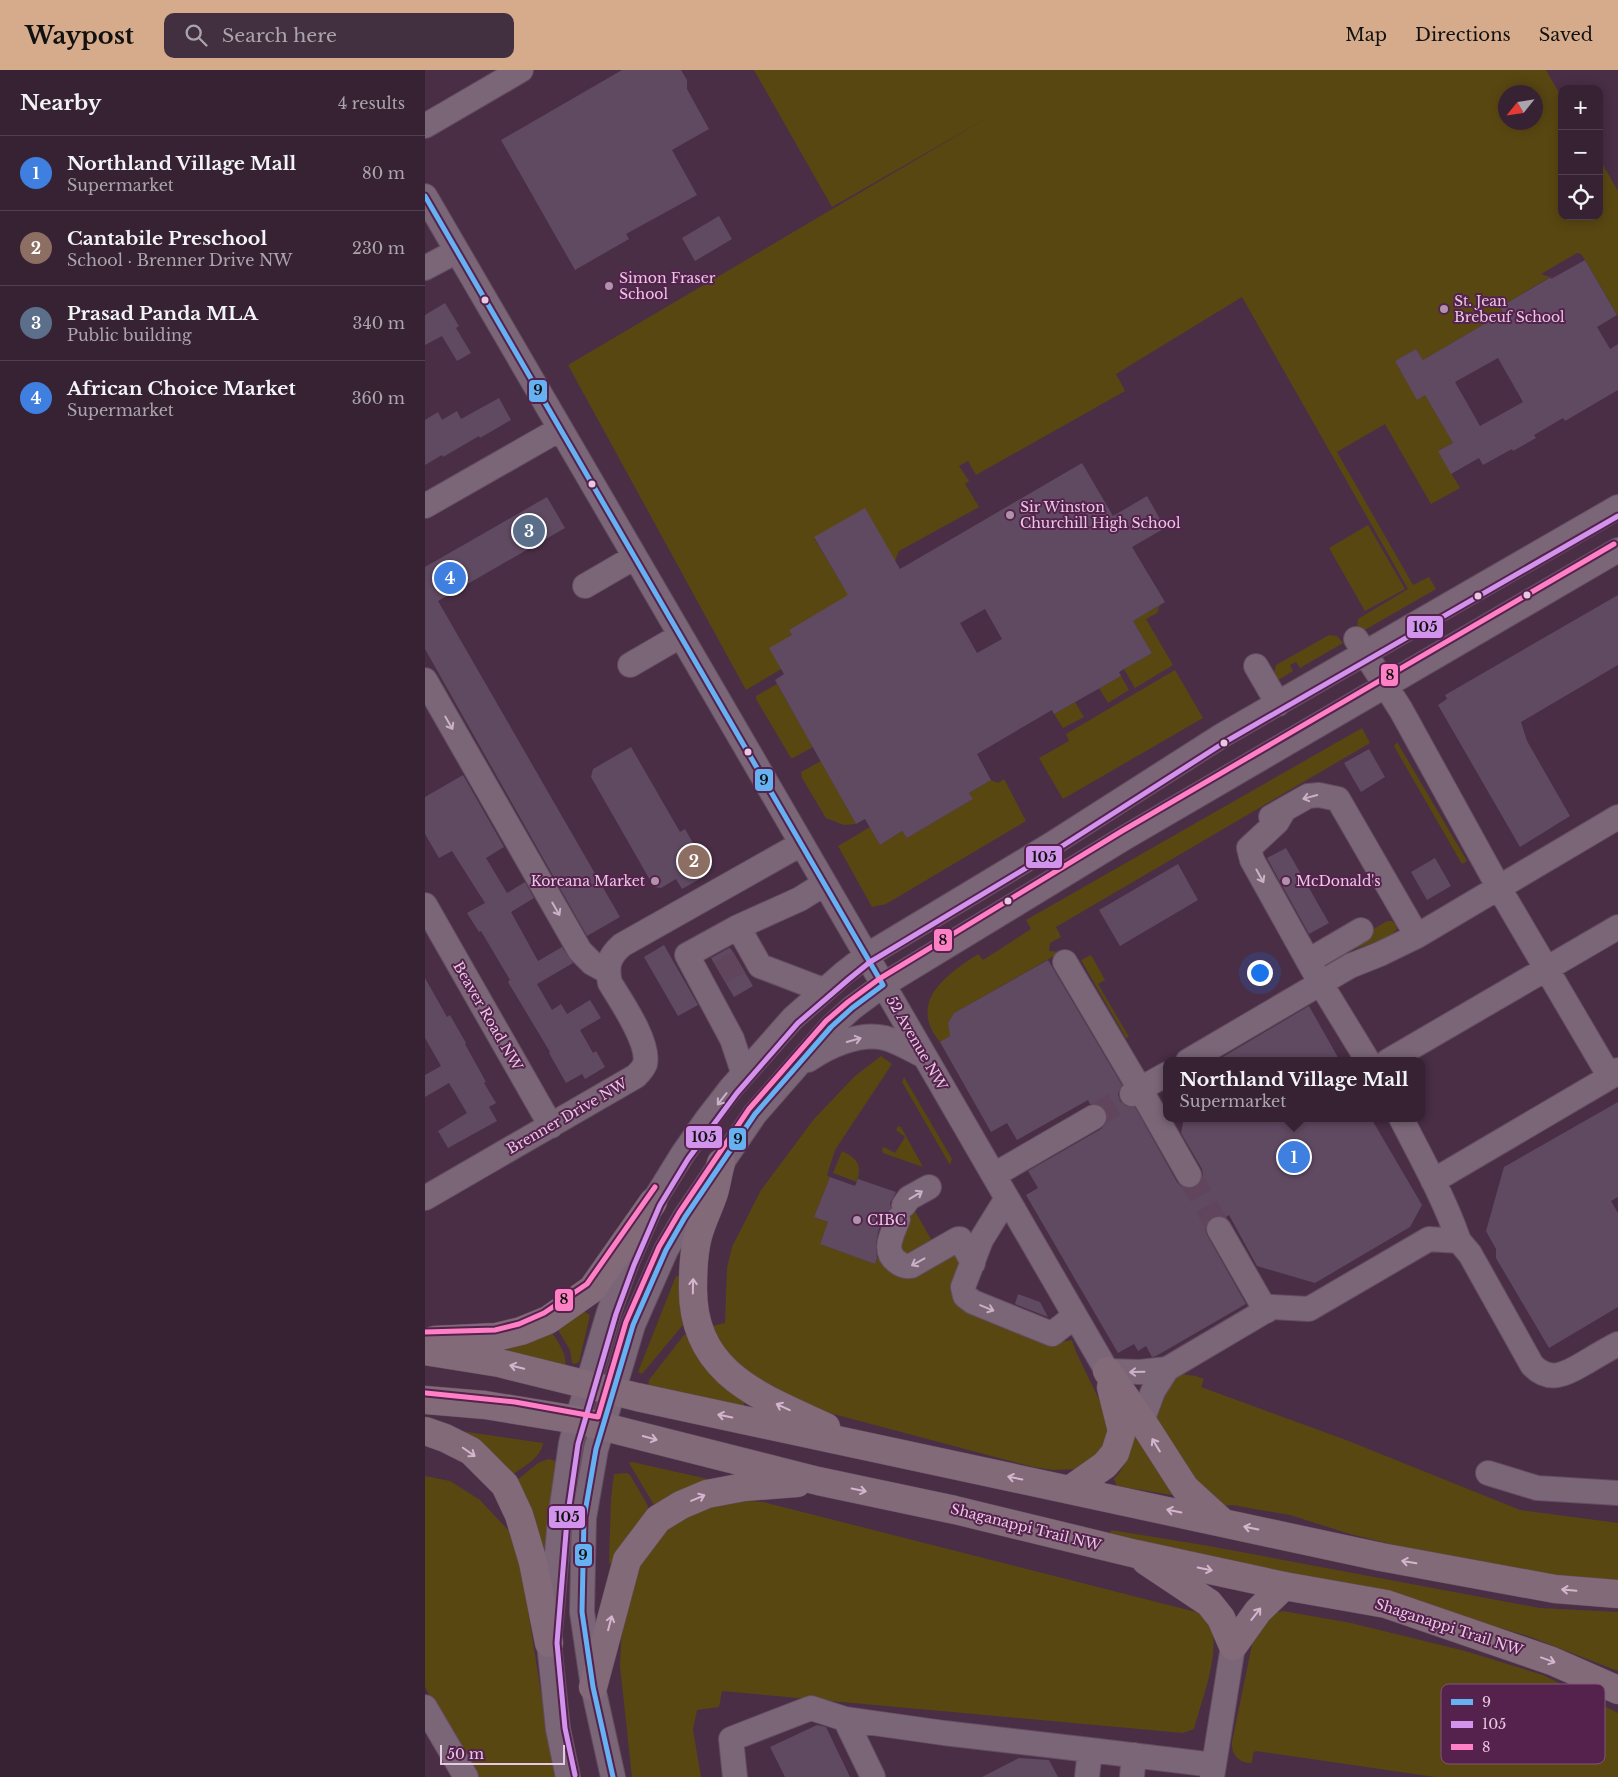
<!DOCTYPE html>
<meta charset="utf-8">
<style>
:root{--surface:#372234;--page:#422f40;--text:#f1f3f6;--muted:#aaa4ac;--line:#513f4f;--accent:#d6ab8b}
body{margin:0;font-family:"Libre Baskerville",serif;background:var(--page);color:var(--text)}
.controls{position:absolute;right:15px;top:15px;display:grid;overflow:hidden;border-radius:10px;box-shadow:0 2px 12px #0003}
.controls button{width:45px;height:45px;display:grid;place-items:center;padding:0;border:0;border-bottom:1px solid var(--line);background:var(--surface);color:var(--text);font:25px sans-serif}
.compass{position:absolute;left:1073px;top:15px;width:45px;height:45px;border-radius:50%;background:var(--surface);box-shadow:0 2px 12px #0003;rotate:240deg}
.scale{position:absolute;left:15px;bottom:12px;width:125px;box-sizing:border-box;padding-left:5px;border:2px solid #e8c8e2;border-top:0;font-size:14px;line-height:18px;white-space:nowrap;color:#e8c8e2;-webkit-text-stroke:4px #55224e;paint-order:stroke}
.you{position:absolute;left:834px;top:902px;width:18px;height:18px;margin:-12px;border:4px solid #fff;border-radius:50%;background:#1a73e8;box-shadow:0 0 0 8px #1a73e833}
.badge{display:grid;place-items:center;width:32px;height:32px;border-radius:50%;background:var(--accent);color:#fff;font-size:16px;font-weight:700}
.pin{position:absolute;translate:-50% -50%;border:2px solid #fff;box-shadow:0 1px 5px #0006}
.popup{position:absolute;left:738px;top:987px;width:262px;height:65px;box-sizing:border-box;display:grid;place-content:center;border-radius:10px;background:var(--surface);filter:drop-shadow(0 1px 4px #0005);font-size:16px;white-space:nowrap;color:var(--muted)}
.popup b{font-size:19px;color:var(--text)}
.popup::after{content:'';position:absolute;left:50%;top:100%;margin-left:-10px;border:10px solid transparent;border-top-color:var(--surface)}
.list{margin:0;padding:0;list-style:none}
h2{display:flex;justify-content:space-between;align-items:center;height:65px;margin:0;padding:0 20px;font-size:21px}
h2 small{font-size:16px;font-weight:400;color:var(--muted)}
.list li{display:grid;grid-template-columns:32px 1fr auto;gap:15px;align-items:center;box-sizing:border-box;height:75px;padding:0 20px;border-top:1px solid var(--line)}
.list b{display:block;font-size:19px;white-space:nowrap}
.list p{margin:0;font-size:16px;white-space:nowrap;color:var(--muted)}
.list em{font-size:16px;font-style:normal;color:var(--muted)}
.icon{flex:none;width:28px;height:28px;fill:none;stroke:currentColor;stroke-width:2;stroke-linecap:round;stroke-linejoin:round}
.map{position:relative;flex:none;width:1193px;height:1707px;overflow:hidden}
header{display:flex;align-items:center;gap:30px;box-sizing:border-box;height:70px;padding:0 25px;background:var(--accent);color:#111}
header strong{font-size:24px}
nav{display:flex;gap:28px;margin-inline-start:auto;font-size:18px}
.search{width:350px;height:45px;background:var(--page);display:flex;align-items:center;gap:12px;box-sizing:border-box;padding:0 18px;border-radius:10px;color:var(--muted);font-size:19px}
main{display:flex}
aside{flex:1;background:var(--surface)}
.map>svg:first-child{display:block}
.green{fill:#594712;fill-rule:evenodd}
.building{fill:#604a62;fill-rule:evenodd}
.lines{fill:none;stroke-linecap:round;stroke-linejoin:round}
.minor-tunnel{stroke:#61455d;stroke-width:24;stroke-dasharray:24 12;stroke-linecap:butt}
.minor-casing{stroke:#654c61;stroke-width:26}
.major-casing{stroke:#654c61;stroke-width:29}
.minor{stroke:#7a6677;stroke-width:24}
.major{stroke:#836a79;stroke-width:28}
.bus-1-casing{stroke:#55224e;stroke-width:9}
.bus-2-casing{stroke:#55224e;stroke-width:9}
.bus-3-casing{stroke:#55224e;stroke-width:9}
.bus-1{stroke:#66b1f2;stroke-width:5}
.bus-2{stroke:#d193ec;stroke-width:5}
.bus-3{stroke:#ff80c5;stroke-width:5}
.oneway{stroke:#ccb0c7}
.oneway2{stroke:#d4b5cd}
.poi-dot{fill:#b092ab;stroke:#55224e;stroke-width:2}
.bus-dot{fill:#e8c8e2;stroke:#55224e;stroke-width:2}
.labels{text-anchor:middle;stroke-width:4;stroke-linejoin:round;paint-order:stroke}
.poi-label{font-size:14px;fill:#e8c8e2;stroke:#55224e;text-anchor:start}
.street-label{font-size:14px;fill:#e8c8e2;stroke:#55224e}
.key{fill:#55224e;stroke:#81547a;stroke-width:1}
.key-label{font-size:14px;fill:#e8c8e2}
.line-badge{stroke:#55224e;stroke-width:2}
.pale-badge-label{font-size:14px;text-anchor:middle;font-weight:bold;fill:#111}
</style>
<header>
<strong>Waypost</strong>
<div class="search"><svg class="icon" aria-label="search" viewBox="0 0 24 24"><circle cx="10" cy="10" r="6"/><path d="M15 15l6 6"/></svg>Search here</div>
<nav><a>Map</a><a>Directions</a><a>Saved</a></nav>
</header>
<main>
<aside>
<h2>Nearby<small>4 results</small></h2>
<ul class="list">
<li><span class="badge" style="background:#3f7fe0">1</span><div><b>Northland Village Mall</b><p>Supermarket</p></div><em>80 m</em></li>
<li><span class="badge" style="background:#8d6e63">2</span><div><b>Cantabile Preschool</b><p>School · Brenner Drive NW</p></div><em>230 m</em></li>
<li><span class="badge" style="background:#5c6f8a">3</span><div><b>Prasad Panda MLA</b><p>Public building</p></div><em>340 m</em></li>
<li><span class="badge" style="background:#3f7fe0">4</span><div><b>African Choice Market</b><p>Supermarket</p></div><em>360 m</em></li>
</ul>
</aside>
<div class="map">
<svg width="1193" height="1707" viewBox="0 0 1193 1707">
<rect width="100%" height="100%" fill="#492e46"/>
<path class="green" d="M329,0H1121L1137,28V146H1174V88L1193,121V246L1160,190L1156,184L1152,183L1116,204L1125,207L1075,237L1078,243L998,290L991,279L970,291L992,329L1000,325L1028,373L1013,381L1035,418L1006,434L960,354L912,382L988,515L1004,507L1011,519L938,561L932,557L933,549L983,519L817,227L691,304L700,321L551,405L543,391L534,396L544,411L540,414L554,437L474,481L470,491L389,468L419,518L442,505L431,521L364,560L367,565L356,599L321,620L143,295L567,45L407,137ZM1080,22H1110V52H1080Z
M943,455L980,519L940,541L904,478Z
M735,535L732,543L721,549L748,595L710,618L699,599L727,583L708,551Z
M904,565L912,566L918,573L875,598L871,592L865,595L868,601L853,610H850L849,604L851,595Z
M750,600L778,648L638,729L614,688L644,671L641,664Z
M696,606L704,620L683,633L674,618Z
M352,614L388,677L368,688H366L331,629V626Z
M650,632L659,647L638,658L629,644Z
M937,658L945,673L631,857L636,867L625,873L624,881L636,882L529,943L523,953L526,966L515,972C482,932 521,905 553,884L558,890L606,859L601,850Z
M972,672L1042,791L1037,794L970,678L969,676Z
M396,691L431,754L419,755L401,748L377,708L376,702Z
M579,709L601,751L461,834L447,837L413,776L445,757L455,775L477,761L482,768L548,729L544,723L566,710L573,713Z
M962,851H967L971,855L972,859C961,872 940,874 925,881C916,885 908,891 900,895L912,881Z
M666,885L680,910L673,914L704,967L701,968L656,890Z
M456,986L467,994L410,1080L402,1105L405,1107L389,1147L403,1152L395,1174L450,1194L459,1171L461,1190L528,1181L540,1191L532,1224L625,1271L636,1272L647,1270L651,1282L683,1348L686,1357L681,1384L651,1399L629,1400L608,1397L397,1341L318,1306L283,1257L300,1253L302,1198L307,1177L336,1120L389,1049L430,1006Z
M479,1007L527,1089L525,1095L477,1012Z
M473,1056L476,1057L498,1097L458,1083L457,1079L459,1077L470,1083L480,1067L471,1060Z
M417,1081C433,1089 437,1094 432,1112L408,1103Z
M486,1134L511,1178L474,1188L478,1151L482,1152L487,1139Z
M251,1206L258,1208L262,1255L257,1256L217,1304L213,1302Z
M158,1241L165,1245L154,1292L150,1294L147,1293L145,1280L132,1258Z
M126,1261C134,1274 143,1284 140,1300L55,1279Z
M265,1264L320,1331L317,1339L223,1317L224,1310L259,1265Z
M755,1304L771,1306L779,1309L776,1317L921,1370L1095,1440L1193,1453V1511L1117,1505L1018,1487L925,1464L865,1445L807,1435L798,1436L777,1420L733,1361L730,1340L747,1310Z
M710,1360L749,1422L747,1425L692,1416L689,1409C702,1396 705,1377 710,1360Z
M36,1361L118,1373C116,1388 98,1397 87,1405Z
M123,1389L131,1391L120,1477H113L91,1411L113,1393Z
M207,1392L283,1409V1417L231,1438L204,1393Z
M202,1403L205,1405L222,1434L224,1442L192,1495L184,1493L186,1428L189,1404Z
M0,1406L25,1411L55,1430L84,1461L96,1495L120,1649L132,1707H51L0,1617Z
M310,1430L338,1432L771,1542C775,1545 782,1550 785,1555C797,1579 776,1632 769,1659L758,1663L297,1621L294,1637L272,1640L268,1660L276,1707H207L195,1596L198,1533L212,1497L245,1454L273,1437Z
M686,1460L784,1476L1115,1538L1193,1542V1601L1103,1566L1031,1545L684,1467Z
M858,1541L926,1553L1040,1581L1118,1605L1193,1643V1707H1010L831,1681L828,1683L827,1693C814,1693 806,1685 807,1672L828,1570L846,1544Z"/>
<path class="building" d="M197,0H256L262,10V19L284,59L247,80L272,125L201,164L204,169L150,200L76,70Z
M294,146L307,169L270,191L257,168Z
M1160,190L1192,245L1172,257L1185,279L1193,274V320L1140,351L1138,348L1109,365L1111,368L1088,381L1087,379L1058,395L1054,388L1026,404L1013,381L1028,373L1000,325L992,330L970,291L991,279L998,290L1078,243L1075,237L1126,207V209ZM1073,288L1098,332L1055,356L1030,312Z
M20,233L34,256L31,258L46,283L32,291L17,266L0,275V245Z
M74,328L86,350L55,368L54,366L18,387L17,385L0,395V350L13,342L17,350L32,341L36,349Z
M657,393L688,446L722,426L740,458L707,477L740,532L708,551L727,583L694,602L696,606L629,644L627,640L552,684L566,710L544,723L548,729L482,768L477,761L455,775L440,749L431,754L350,610L359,604L344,578L367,565L364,560L423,525L389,467L440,438L475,499ZM560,539L577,569L552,583L535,553Z
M122,427L140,458L13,531L195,847L162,866L0,579V497Z
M1193,525V595L1096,652L1102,671L1145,746L1095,777L1013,635L1022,629L1020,625Z
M206,677L255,762L260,759L284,801L279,804L280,806L257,819L251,809L236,818L229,817L166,707L168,699Z
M944,679L960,707L936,722L919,693Z
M38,705L79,777L61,788L82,823L100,812L109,828L86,842L113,891L137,877L148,893L112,914L127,940L136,934L142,944L165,930L176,948L155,960L168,983L171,981L180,997L160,1009L157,1004L141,1013L124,983L125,982L83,912L85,910L56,861L54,862L42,843L60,833L27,781L14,788L0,764V727Z
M861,778L904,853L884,864L842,788Z
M1010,788L1026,816L1002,830L986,802Z
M753,794L773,830L695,876L674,840Z
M239,875L273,935L253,946L219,887Z
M304,878L306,879L328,916L309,927L286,888Z
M623,890L697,1015L693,1024L695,1031L701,1036L710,1037L752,1112L757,1117L763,1119L770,1117L776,1112L778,1106L777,1099L756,1063L759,1048H946L997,1135L985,1157L890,1213L832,1196L804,1145L801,1147L795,1145L788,1147L782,1153L780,1158L782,1165L821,1234L731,1286L727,1287L721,1276L713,1281L709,1274L693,1283L601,1125L613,1118L603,1101L676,1059L681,1053L683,1046L681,1041L675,1035L665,1034L663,1030L592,1070L582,1053L566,1062L515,972L525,966L523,953L529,943Z
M0,908L22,947L25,945L41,973L40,974L61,1012L59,1013L71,1033L64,1037L72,1051L23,1078L13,1061L42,1043L24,1013L0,1027V1005L16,996L0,968Z
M884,936L915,991H791L872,943Z
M1193,1032V1127L1186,1131L1193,1143V1237L1124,1278L1071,1188V1179L1061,1161L1079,1097Z
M405,1107L430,1116L433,1109L471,1122L465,1133L466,1138L460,1144L453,1162L451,1175L452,1188L450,1194L395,1174L403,1152L389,1147Z
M593,1224L615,1232L623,1247L590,1234Z
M392,1655L401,1657L425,1707H360L345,1677Z
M594,1688L624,1690L633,1707H557Z"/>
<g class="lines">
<path class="minor-tunnel" d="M295,903L314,892
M669,1047L707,1024
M764,1105L794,1159"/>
<g class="minor-casing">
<path id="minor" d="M0,56L96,0
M0,126C228,517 456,909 682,1301L715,1302L742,1299L847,1237L884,1239L1004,1169L1034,1171L1045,1184L1107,1295C1126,1315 1144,1302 1163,1291C1173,1285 1183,1279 1193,1274
M0,198L32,181
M0,436L135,359
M160,516L210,487
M931,569L976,640L1074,818L1185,1007
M205,595L255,566
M831,596L853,634
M0,610L155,881L167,893L183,902
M859,740L852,752L824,778L827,790L896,914L943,991
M846,747L883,726L894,725L913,729L992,866
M0,835L126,1056
M313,857L335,896L398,920
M883,891L936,860
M640,892L715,1019L707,1024
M383,990C404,976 434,962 460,968C474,972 487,980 499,986
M763,991L925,896L955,884L992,866L1193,747
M963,991L1193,857
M318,1002L307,969L262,885L313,857L375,829L399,814
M742,1004L715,1019L764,1105
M976,1048C997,1089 1019,1128 1034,1171
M569,1105L669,1047
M1008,1111L1185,1007L1193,1000
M0,1128L211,1006C215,1002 218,999 220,994C225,973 196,931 185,913C181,896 184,886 197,875L376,774
M582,1128L556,1170L538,1217L540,1226L548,1232L627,1264L641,1253L649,1244
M479,1135L484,1128L504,1117
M473,1149C468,1163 457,1180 471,1191C476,1195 480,1197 486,1196L533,1169H535L548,1193
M794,1159L841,1241
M717,1351L728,1321L742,1299
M1063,1403L1112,1418L1193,1423
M0,1637L41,1707
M420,1649L448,1707
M665,1680L789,1695
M707,1706L709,1685
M143,1707L133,1659L124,1573L135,1449L146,1373L152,1350L184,1242L202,1192L228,1132L257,1085L282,1049L306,1018L368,948L419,903L441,886L627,774L796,666L1193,437
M188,1707L168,1617L157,1542L159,1448L171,1379L208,1255L241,1180L260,1147L330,1044L406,957L427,938L458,915L701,767L1193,480
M310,1707L306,1669L386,1638L420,1649L519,1663L665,1680L662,1707
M787,1707L808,1576"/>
</g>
<g class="major-casing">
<path id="major" d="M296,1093C293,1103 292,1113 289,1123C284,1138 277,1151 273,1166C269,1181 268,1200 268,1215C266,1303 334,1326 401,1357
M9,1270L71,1267L96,1261L123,1250L167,1219L228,1132
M0,1281L74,1293L212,1327L956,1487L1130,1519L1193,1524
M682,1301L717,1351L760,1418L795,1450
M0,1330L60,1335L152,1350L393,1411L530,1440L711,1484L859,1516L961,1534L1127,1591L1193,1620
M0,1361L20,1368L46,1381L80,1415L94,1445L108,1492L124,1573
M646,1419L680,1395L690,1383L697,1361L686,1317
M721,1491L784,1533L796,1548L808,1576
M808,1576L833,1541L859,1516
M168,1617L202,1490L233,1449L256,1435L282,1424L319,1417L372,1413"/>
</g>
<use href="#minor" class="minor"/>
<use href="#major" class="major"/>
<g class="bus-1-casing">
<path id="bus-1" d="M0,126L458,915L427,938L406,957L330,1044L260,1147L241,1180L208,1255L171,1379L159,1448L157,1542L168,1617L188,1707"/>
</g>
<g class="bus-2-casing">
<path id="bus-2" d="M150,1705L140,1658L132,1573L142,1450L153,1374L191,1244L209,1195L235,1135L263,1089L312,1023L373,953L424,909L445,892L631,780L800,672L1193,446"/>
</g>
<g class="bus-3-casing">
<path id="bus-3" d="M0,1262L70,1260L94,1254L119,1243L162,1214L230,1117
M1,1323L90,1332L173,1347L201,1252L234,1177L254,1143L324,1039L401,951L423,932L454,909L697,761L1189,474"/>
</g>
<use href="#bus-1" class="bus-1"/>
<use href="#bus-2" class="bus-2"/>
<use href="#bus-3" class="bus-3"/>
</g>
<defs><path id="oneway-shaft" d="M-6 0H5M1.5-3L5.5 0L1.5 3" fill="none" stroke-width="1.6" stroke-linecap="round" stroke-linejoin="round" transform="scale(1.25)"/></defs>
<g class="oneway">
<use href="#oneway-shaft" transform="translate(24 653) rotate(60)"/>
<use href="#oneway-shaft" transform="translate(885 727) rotate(165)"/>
<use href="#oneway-shaft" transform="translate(835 806) rotate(61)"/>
<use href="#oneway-shaft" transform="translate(131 839) rotate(60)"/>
<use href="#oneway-shaft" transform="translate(429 970) rotate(-16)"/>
<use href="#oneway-shaft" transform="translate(297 1029) rotate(128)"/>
<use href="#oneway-shaft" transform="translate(491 1125) rotate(-31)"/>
<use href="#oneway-shaft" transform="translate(493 1192) rotate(151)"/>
<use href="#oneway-shaft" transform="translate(562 1238) rotate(22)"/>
<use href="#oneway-shaft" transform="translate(712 1302) rotate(179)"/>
</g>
<g class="oneway2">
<use href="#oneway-shaft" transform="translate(268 1216) rotate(-89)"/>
<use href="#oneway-shaft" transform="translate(92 1297) rotate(-166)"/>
<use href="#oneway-shaft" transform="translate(358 1337) rotate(-155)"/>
<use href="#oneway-shaft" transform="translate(300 1346) rotate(-168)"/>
<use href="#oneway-shaft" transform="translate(225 1368) rotate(15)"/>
<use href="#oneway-shaft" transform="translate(731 1375) rotate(-121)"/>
<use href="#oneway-shaft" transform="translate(44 1382) rotate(35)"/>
<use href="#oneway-shaft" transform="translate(590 1408) rotate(-169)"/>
<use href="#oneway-shaft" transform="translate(434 1420) rotate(12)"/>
<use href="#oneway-shaft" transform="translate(273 1428) rotate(-23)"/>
<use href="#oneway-shaft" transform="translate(749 1441) rotate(-168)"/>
<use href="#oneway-shaft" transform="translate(826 1458) rotate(-168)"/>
<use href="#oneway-shaft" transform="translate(984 1492) rotate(-170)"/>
<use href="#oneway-shaft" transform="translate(780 1499) rotate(12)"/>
<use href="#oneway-shaft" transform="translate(1144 1520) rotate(-175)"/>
<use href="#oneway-shaft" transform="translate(831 1544) rotate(-52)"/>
<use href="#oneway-shaft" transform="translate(185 1553) rotate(-75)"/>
<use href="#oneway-shaft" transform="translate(1123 1590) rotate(20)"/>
</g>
<g class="poi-dot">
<circle cx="184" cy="216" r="5"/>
<circle cx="1019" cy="239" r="5"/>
<circle cx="585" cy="445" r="5"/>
<circle cx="230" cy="811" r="5"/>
<circle cx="861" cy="811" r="5"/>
<circle cx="432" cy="1150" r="5"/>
</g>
<g class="bus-dot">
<circle cx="60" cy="230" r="4.5"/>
<circle cx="167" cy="414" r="4.5"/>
<circle cx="1102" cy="525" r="4.5"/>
<circle cx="1053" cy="526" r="4.5"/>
<circle cx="799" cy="673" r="4.5"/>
<circle cx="323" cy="682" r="4.5"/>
<circle cx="583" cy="831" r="4.5"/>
</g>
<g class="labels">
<g class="poi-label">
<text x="194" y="213">Simon Fraser<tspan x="194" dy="16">School</tspan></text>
<text x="1029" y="236">St. Jean<tspan x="1029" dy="16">Brebeuf School</tspan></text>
<text x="595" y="442">Sir Winston<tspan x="595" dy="16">Churchill High School</tspan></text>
<text x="220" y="816" text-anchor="end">Koreana Market</text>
<text x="871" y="816">McDonald's</text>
<text x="442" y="1155">CIBC</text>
</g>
<g class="street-label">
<text transform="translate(63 946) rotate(60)" y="5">Beaver Road NW</text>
<text transform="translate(492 973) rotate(60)" y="5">52 Avenue NW</text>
<text transform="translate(142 1046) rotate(-30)" y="5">Brenner Drive NW</text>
<text transform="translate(601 1457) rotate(14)" y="5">Shaganappi Trail NW</text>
<text transform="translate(1024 1557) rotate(18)" y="5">Shaganappi Trail NW</text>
</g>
</g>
<rect x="1016" y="1614" width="164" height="80" rx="8" class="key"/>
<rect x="1026" y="1629" width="22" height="6" fill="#66b1f2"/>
<rect x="1026" y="1651" width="22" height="7" fill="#d193ec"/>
<rect x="1026" y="1674" width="22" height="6" fill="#ff80c5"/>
<g class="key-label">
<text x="1057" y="1637">9</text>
<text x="1057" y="1659">105</text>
<text x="1057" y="1682">8</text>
</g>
<g class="line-badge">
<rect x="103" y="309" width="20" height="24" rx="5" fill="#66b1f2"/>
<rect x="981" y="545" width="38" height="24" rx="5" fill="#d193ec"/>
<rect x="955" y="593" width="19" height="24" rx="5" fill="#ff80c5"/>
<rect x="329" y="698" width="20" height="24" rx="5" fill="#66b1f2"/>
<rect x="600" y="775" width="38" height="24" rx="5" fill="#d193ec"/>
<rect x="508" y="858" width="20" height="24" rx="5" fill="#ff80c5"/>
<rect x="260" y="1055" width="38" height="24" rx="5" fill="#d193ec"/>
<rect x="303" y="1057" width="19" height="24" rx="5" fill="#66b1f2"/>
<rect x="129" y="1218" width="20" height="24" rx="5" fill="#ff80c5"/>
<rect x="123" y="1435" width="38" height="24" rx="5" fill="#d193ec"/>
<rect x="149" y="1473" width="19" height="24" rx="5" fill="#66b1f2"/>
</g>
<g class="pale-badge-label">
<text x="113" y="325">9</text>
<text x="1000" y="562">105</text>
<text x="965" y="610">8</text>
<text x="339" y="715">9</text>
<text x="619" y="792">105</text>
<text x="518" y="875">8</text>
<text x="279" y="1072">105</text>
<text x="313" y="1074">9</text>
<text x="139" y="1234">8</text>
<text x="142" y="1452">105</text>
<text x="158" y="1490">9</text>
</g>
</svg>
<div class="controls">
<button>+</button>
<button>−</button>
<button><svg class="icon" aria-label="locate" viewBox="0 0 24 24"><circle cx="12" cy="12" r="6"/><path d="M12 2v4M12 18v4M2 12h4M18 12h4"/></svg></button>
</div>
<svg class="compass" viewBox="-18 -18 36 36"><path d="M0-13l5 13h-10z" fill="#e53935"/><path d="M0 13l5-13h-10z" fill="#aaa4ac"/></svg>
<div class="scale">50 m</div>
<div class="you"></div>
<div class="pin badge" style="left:869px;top:1087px;background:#3f7fe0">1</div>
<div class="popup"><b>Northland Village Mall</b>Supermarket</div>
<div class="pin badge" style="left:269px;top:791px;background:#8d6e63">2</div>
<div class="pin badge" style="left:104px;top:461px;background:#5c6f8a">3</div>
<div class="pin badge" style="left:25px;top:508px;background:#3f7fe0">4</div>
</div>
</main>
